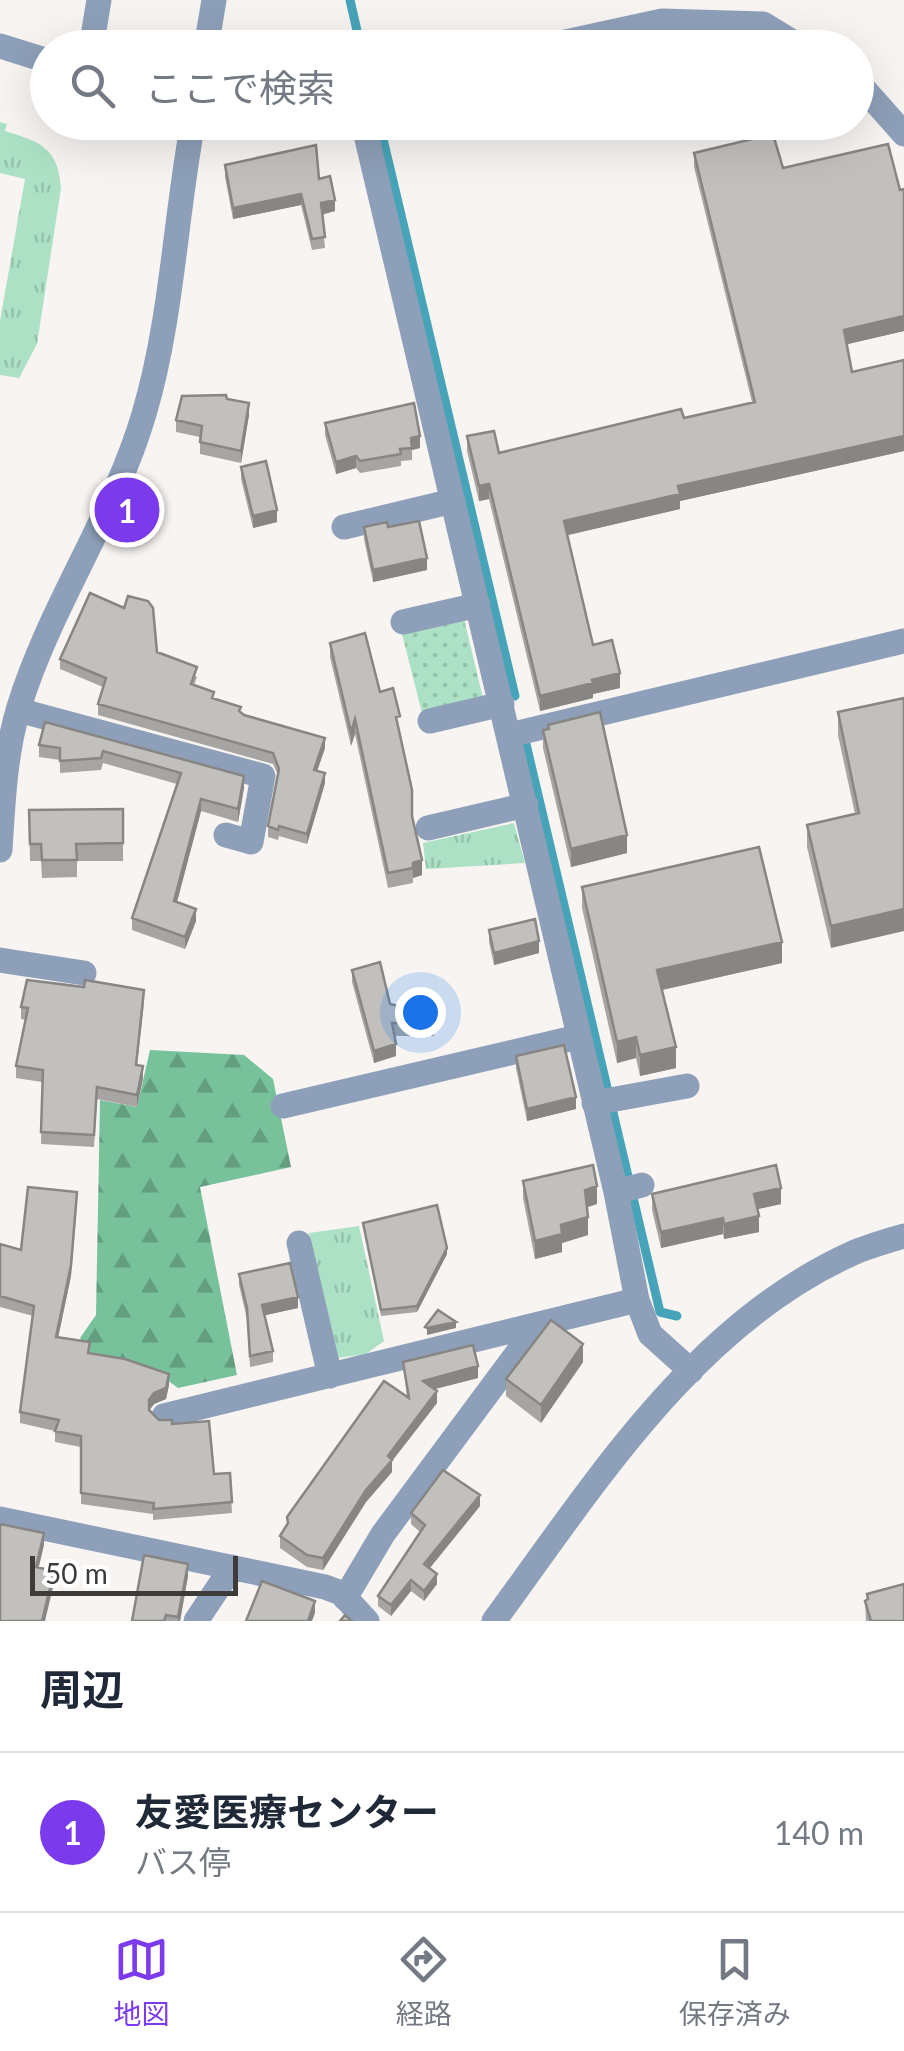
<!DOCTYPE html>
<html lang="ja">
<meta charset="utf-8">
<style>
:root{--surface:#fff;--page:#f2f2f3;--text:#1f2937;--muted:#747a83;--line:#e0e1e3;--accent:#7c3aed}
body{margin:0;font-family:Lato,"Noto Sans JP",sans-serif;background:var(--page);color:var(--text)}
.scale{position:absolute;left:30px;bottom:25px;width:208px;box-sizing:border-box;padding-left:10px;border:5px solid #3d3c3b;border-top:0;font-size:28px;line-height:35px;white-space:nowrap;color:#3d3c3b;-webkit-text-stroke:8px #fff;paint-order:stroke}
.you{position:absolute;left:420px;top:1012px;width:35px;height:35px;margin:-25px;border:8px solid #fff;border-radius:50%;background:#1a73e8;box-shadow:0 0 0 15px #1a73e833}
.badge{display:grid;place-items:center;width:65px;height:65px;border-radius:50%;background:var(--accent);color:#fff;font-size:32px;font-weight:700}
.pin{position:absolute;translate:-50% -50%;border:5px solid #fff;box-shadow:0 2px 10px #0006}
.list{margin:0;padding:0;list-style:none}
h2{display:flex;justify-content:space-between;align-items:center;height:130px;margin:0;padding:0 40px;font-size:42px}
h2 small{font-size:32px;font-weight:400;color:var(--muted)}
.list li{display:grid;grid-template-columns:65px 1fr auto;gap:30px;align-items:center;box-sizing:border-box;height:160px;padding:0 40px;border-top:2px solid var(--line)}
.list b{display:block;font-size:38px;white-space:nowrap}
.list p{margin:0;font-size:32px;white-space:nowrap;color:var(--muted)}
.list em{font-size:32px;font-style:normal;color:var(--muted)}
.icon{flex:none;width:55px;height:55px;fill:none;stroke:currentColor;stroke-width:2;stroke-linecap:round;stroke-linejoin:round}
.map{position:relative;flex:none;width:904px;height:1621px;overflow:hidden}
.search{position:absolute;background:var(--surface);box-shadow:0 10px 40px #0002;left:30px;right:30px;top:30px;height:110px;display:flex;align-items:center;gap:25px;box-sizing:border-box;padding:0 35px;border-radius:55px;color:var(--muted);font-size:38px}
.sheet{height:290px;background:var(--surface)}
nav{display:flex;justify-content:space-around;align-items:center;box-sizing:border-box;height:140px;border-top:2px solid var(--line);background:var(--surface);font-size:28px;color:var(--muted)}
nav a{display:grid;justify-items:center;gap:5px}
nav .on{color:var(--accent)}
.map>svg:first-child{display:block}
.grass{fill:url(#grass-tufts)}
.forest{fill:url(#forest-firs)}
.garden{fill:url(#garden-dots)}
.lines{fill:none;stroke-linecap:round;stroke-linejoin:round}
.stream{stroke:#47a4b8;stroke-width:9}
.minor{stroke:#8ea0b9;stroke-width:25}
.wall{fill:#a7a5a3}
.shaded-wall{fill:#888684}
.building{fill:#c2c0bd;stroke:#888684;stroke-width:2.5}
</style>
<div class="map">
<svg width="904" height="1621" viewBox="0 0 904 1621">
<defs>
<pattern id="grass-tufts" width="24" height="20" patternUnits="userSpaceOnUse" patternTransform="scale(2.5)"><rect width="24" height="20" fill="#ace1c5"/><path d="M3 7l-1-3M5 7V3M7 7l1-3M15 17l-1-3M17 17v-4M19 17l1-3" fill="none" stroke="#95c2aa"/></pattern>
<pattern id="forest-firs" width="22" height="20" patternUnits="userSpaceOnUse" patternTransform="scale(2.5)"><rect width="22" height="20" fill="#77c19b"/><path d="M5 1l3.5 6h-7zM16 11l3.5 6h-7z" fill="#639e80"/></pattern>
<pattern id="garden-dots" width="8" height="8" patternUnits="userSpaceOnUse" patternTransform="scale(2.5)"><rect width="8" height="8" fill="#ace1c5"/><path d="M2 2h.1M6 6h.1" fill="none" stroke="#95c2aa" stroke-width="1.8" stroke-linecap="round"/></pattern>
</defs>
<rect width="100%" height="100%" fill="#f7f4f2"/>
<path class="grass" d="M0,122L7,124L5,131C41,142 58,148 61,188L37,344L19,378L0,375V321L25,179L0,173Z
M514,823L525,863L426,869L423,843Z
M359,1226L384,1341L366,1354L337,1358L309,1233Z"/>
<path class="forest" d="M150,1050L244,1055L273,1079L291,1167L200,1187L237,1375L178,1388L163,1377L90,1353L80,1338L96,1315L100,1100L137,1107Z"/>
<path class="garden" d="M464,619L483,698L422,713L402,634Z"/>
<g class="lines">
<path class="stream" d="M350,0L361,48
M379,122L515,696
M526,744L660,1312L677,1316"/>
<path class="minor" d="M0,46L48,61
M91,48L99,0
M206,48L214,0
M538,48L662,21L763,24L802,48
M856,80L904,134
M363,122L616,1192L637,1300L650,1334L691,1371
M344,527L453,501
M403,622L478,605
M18,710L263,776L251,842L226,835
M430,721L502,704
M509,735L904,641
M428,828L526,805
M0,850C3,803 5,752 19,707C50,606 114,516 144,414C172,320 175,219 193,122
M0,960L84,973
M594,1103L687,1086
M283,1106L578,1037
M616,1192L642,1185
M299,1243L330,1376
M164,1416L637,1300
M0,1519L325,1587L341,1593L367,1621
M345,1598L383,1534L539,1324
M196,1621L232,1567
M494,1621C593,1486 694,1324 853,1253C869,1246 887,1241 904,1236"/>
</g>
<path class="wall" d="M694,153L900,190L904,189V331L847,344L852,372L904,360V451L680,501V509L567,535L593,645L620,688L593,694V698L540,711L489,499L479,501L467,451V436L499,453L684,418L752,402L694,167Z
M225,165L319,179L335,211L322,214L325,248L312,250L301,205L233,219L225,177Z
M227,399L249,415L241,463L200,454V437L176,432V420Z
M325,423L420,448L412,450V460L401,461V466L360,473L356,468L336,474L325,435Z
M241,467L277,522L253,528L241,479Z
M364,527H388L427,570L373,582L364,539Z
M330,643L380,692L400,730L399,731L422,875L413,878V883L388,888L355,734L351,746L330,657Z
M157,652L197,677L194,685L214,699L244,715L325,748L317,771L325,783L307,844L279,836L278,840L268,837V826L278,775L273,764L98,715V704L103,687L60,669V659Z
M904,698L831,948L807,847V825L855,814L838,735V712Z
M45,722L244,788L238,822L201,811L177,902L196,921L185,949L132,930V918L177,784L103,763L101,770L60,773V760L39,757V745Z
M548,725L627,853L571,867L543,748V730L548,729Z
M123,809V861H77V877L42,878L41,861H30L29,810Z
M582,887L782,963L662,990L676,1068L640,1076L636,1058L617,1063L582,908Z
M489,930L539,953L494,965L489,942Z
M352,970L390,1004L435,1015L434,1036H395L396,1056L374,1063L352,982Z
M144,1003L137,1065L143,1078L137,1107L97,1099L94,1147L41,1144L42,1082L16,1078V1066L26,1020L21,1019V1007Z
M516,1056L576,1109L527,1121L516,1068Z
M523,1181L597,1204L587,1207L588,1235L562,1243V1252L535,1259L523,1198Z
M652,1194L781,1204L757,1209L759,1232L724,1239L723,1234L661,1248L652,1210Z
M77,1204L71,1276L58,1337L90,1353L169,1385L166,1399L154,1404L149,1410L159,1420L172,1424L214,1474L230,1473L232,1513L153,1520V1514L81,1504V1447L55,1442V1431L20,1423V1412L33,1316L0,1307V1244L21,1250Z
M363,1223L447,1254L417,1312L381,1316Z
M239,1274L298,1308L264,1315L273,1351V1362L250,1367L247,1319L239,1285Z
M403,1362L478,1378L435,1389L437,1403L392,1461V1472L366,1502L323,1570L307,1567L280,1548V1536L287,1525V1517L407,1397Z
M583,1362L541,1423L506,1396V1379Z
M480,1506L430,1568L437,1584L424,1601L411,1591L391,1616L378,1606V1596L420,1532L411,1524V1513Z
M188,1576L180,1621H132Z
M867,1594L904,1621H866L865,1601L867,1599Z"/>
<path class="shaded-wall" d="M301,194V205L233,219V208Z
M335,200V211L321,215V203Z
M904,316V331L844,345V330Z
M249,403V415L241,463V451Z
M420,436V448L412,450L411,438Z
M904,436V451L680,501V509L564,536V521L678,486Z
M356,456V468L336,474V462Z
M489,484V499L479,501V486Z
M277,510V522L253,528V516Z
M427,558V570L373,582V570Z
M620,673V688L593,694V698L540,711V696Z
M355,719V734L351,746V732Z
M325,738V748L314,780V770Z
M325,773V783L307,844V834Z
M244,776V788L238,822V809Z
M201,799V811L174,913V901Z
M627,835V853L571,867V849Z
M422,860V875L413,878V863Z
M196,909V921L185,949V937Z
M904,909V931L831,948V926Z
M539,941V953L494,965V953Z
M782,942V963L657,991V970Z
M636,1037V1058L617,1063V1042Z
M396,1044V1056L374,1063V1051Z
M676,1047V1068L640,1076V1055Z
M143,1066V1078L137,1107V1095Z
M576,1097V1109L527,1121V1109Z
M597,1186V1204L585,1208V1190Z
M781,1188V1204L754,1210V1194Z
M77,1192L71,1276L56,1348V1337Z
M759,1216V1232L724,1239V1224Z
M588,1217V1235L562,1243V1252L535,1259V1241L561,1225Z
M723,1218V1234L661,1248V1232Z
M447,1248V1254L417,1312V1306Z
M298,1297V1308L262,1316V1305Z
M456,1322V1328L427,1335V1328Z
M583,1344V1362L541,1423V1405Z
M478,1366V1378L423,1392V1381Z
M169,1374V1385L166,1399L154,1404L149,1411V1400Z
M437,1391V1403L392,1461V1472L366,1502L323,1570V1558L388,1456Z
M480,1495V1506L424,1575V1564Z
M44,1533V1545L36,1579V1567Z
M188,1564V1576L180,1621H178Z
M54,1571V1583L45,1621H42Z
M437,1574V1584L424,1601V1591Z
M411,1580V1591L391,1616V1605Z
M315,1601V1613L312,1621H308Z"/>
<path class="building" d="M773,134L783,168L888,144L900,190L904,189V316L844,330L852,372L904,360V436L678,486L680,494L564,521L593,645L612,640L620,673L592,680L593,683L540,696L489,484L479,486L467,436L494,431L499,453L681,409L684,418L755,402L694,153Z
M316,145L319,179L330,176L335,200L321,203L325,237L312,239L301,194L233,208L225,165Z
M226,395L227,399L249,403L241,451L200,442L202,426L176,420L182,396Z
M414,403L420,436L411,438L412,448L400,449L401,454L360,461L356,456L336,462L325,423Z
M266,461L277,510L253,516L241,467Z
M419,521L427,558L373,570L364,527L387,522L388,527Z
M90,593L124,608L128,596L148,601L153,608L157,652L197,667L191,684L214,692L212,698L241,707L239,711L244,715L325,738L314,770L325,773L307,834L279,826L278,830L268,826L279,769L273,753L98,704L106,678L60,659Z
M365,633L380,692L393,688L400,716L396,717L412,790V816L422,860L413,863V868L388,873L355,719L351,732L330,643Z
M904,698V909L831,926L807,825L859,813L838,712Z
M600,712L627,835L571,849L543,730L549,729L548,725Z
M45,722L244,776L238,809L201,799L174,901L196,909L185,937L132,918L181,773L103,751L101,758L60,761V748L39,745Z
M123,809V843L76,844L77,860H42L41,844H30L29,810Z
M759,847L782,942L657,970L676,1047L640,1055L636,1037L617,1042L582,887Z
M535,919L539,941L494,953L489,930Z
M380,962L390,1004L435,1015L434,1023H392L396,1044L374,1051L352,970Z
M27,980L84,987L85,980L144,990L136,1065L143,1066L137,1095L97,1087L94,1135L41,1132L43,1070L16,1066L28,1008L21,1007Z
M564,1045L576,1097L527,1109L516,1056Z
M593,1165L597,1186L585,1190L588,1217L561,1225L562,1234L535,1241L523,1181Z
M776,1165L781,1188L754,1194L759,1216L724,1224L723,1218L661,1232L652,1194Z
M28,1187L77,1192L71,1265L56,1337L90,1342L88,1353L125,1359L169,1374L166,1388L154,1393L149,1400V1410L159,1420H172V1424L209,1421L214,1474L230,1473L232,1502L153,1509L154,1503L81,1493V1436L55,1431L59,1420L20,1412L34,1306L0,1296V1244L21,1250Z
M437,1205L447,1248L417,1306L381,1310L363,1223Z
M290,1263L298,1297L262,1305L273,1351L250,1356L247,1308L239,1274Z
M438,1310L456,1322L427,1328L425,1327Z
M551,1320L583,1344L541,1405L506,1379Z
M473,1345L478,1366L423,1381L437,1391L388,1456L392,1460L366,1490L323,1558L307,1555L280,1536L288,1523L287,1517L384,1381L409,1398L403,1362Z
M443,1470L480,1495L424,1564L437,1574L424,1591L411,1580L391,1605L378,1596L425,1525L411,1513Z
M0,1524L44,1533L36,1567L54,1571L42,1621H0Z
M144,1555L188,1564L178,1617L166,1615L164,1621H132Z
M262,1581L315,1601L308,1621H246Z
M904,1584V1621H871L865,1601L868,1599L867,1594Z
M345,1615L352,1621H340Z"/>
</svg>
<div class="scale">50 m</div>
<div class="you"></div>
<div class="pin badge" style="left:127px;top:510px">1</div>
<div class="search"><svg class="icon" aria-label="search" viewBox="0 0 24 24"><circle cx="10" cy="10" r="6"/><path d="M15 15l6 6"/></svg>ここで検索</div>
</div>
<section class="sheet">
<h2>周辺<small></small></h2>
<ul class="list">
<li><span class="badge">1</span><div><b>友愛医療センター</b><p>バス停</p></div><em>140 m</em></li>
</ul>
</section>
<nav>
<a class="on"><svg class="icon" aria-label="map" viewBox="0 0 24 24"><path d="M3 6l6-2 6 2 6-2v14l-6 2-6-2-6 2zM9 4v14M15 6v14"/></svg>地図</a>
<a><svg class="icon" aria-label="directions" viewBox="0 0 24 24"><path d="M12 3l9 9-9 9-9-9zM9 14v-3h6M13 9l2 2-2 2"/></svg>経路</a>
<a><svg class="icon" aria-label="saved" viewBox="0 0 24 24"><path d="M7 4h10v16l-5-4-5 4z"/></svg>保存済み</a>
</nav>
